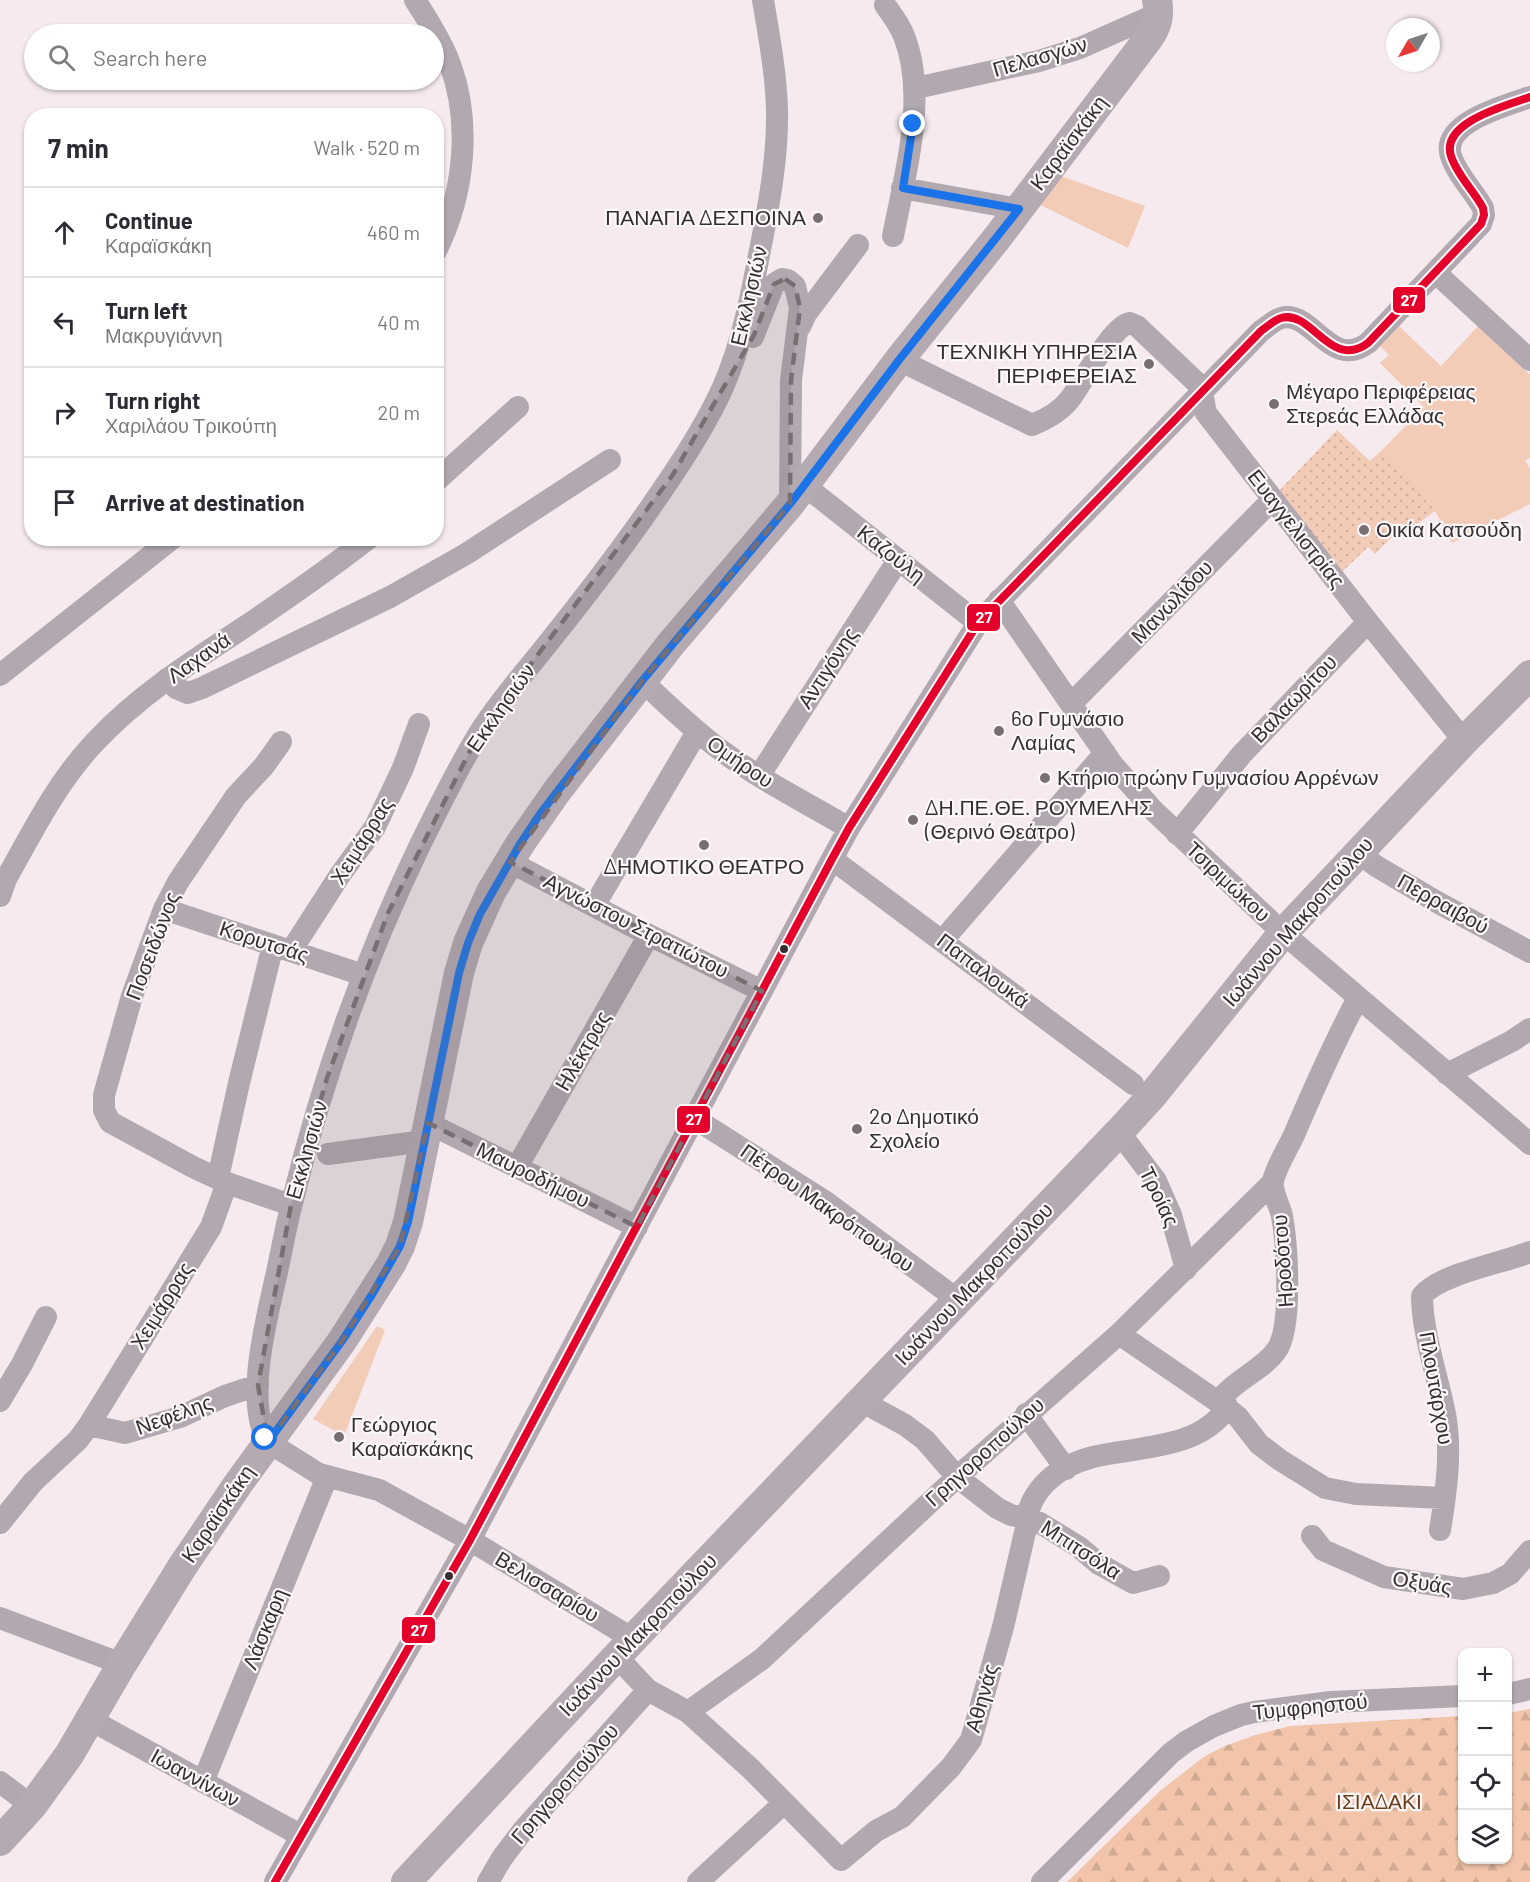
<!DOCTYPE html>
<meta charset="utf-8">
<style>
:root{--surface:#fff;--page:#f2f2f3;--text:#2b2b33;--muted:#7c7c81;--line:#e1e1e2}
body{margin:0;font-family:Barlow,sans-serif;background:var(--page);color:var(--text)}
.controls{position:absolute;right:18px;bottom:18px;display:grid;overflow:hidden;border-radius:12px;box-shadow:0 2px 4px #0004}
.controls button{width:54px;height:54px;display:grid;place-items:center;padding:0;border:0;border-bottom:2px solid var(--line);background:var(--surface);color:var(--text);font:30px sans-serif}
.compass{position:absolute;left:1386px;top:18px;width:54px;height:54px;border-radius:50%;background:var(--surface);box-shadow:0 2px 4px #0004;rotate:231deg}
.stop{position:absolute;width:18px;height:18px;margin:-14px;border:4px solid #1a73e8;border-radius:50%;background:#fff}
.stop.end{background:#1a73e8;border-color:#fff;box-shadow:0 2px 6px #0008}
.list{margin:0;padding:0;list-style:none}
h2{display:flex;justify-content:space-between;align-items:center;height:78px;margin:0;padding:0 24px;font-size:26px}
h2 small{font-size:20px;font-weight:400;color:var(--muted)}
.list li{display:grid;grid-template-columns:39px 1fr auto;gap:18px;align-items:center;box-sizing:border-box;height:90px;padding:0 24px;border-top:2px solid var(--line)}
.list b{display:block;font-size:22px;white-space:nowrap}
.list p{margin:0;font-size:20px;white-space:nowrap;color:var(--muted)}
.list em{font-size:20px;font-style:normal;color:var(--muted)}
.icon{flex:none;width:33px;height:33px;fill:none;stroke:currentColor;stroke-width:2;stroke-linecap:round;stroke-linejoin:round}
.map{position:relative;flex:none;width:1530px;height:1882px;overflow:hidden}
.search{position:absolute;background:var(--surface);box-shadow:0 2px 4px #0004;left:24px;top:24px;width:420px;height:66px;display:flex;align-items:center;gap:15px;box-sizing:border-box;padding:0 21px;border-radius:33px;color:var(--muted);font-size:22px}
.panel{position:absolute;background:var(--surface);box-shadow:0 2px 4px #0004;left:24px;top:108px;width:420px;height:438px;border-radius:24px}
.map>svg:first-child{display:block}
.green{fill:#f2ccb7}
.forest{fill:url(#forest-firs)}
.garden{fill:url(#garden-dots)}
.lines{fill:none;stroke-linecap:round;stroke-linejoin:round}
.minor{stroke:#b1a8b0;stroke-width:22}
.major{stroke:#b5a9b2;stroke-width:30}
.bus-1-casing{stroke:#fcf8f9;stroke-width:12}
.bus-1{stroke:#e4002b;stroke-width:8}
.route{stroke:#1a73e8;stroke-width:8}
.marked{fill:#796f72;fill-opacity:0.2;stroke:#796f72;stroke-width:4.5;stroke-dasharray:12 8;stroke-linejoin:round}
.poi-dot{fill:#796f72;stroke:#fcf8f9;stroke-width:2}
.bus-dot{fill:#352d30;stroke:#fcf8f9;stroke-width:2}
.labels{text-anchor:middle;stroke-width:4.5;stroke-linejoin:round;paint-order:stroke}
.street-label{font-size:21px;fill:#352d30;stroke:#fcf8f9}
.poi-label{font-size:21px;fill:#352d30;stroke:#fcf8f9;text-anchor:start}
.park-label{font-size:21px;fill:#6e3e19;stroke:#fcf8f9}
.line-badge{stroke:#fcf8f9;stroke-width:2}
.badge-label{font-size:16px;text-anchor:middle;font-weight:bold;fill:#fff}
</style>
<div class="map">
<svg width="1530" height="1882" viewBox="0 0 1530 1882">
<defs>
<pattern id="forest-firs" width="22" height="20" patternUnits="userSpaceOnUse" patternTransform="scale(1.5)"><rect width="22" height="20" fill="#f2c5ab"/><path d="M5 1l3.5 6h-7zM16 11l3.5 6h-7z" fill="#d0aa93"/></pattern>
<pattern id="garden-dots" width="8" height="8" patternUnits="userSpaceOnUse" patternTransform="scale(1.5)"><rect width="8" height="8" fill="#f2ccb7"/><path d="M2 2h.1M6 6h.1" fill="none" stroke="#d0b09e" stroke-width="1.8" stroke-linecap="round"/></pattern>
</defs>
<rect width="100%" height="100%" fill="#f6eaee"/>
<path class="green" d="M1058,175L1145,206L1128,248L1036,203Z
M1399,326L1441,366L1478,326L1530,375V458L1525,460L1530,469V504L1452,543L1435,511L1411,476L1383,449L1424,407L1380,363L1389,355L1380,346Z
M377,1326L385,1330L344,1436L313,1419Z"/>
<path class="forest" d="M1530,1709V1882H1067L1161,1790L1205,1756L1225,1746L1255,1735L1290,1726L1462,1716V1860H1508V1713Z"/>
<path class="garden" d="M1337,430L1370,461L1383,449L1411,476L1435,511L1397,539L1393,536L1375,554L1368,547L1341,573L1277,493Z"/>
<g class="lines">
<path class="minor" d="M415,0C428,20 442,42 450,64C472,124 464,195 436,251
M885,5C892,15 900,25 904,36C928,97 905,174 893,236
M916,88L1039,61L1080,48L1159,13
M902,188L1019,209
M1436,273L1530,360
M800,327L806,314L858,245
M753,337L774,284L782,279L788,280L795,286L800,308L791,380L790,504
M899,360L1032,425C1047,419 1061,411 1070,399C1082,383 1113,325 1130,323L1137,326L1197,383L1202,393L1206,413L1368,622L1464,741
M436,481L518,407
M804,485L978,623
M999,600L1113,765L1154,811L1283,933L1530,1144
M0,675L173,538
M167,679L176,688L188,693L202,688L390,597L466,554L610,460
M642,681C668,705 693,730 722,751C762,781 807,803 849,828
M1071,704L1273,499
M281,742L264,766L236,796L178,882L164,909L132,996L104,1095V1110L110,1122L193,1167L227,1183L291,1205
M759,776L898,560
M1177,834L1242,754L1368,622
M1359,853L1376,866L1437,902L1530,952
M832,859L1133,1084
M510,862L649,935L762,991
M0,896L6,879C33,831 57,782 95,742C138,696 191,662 243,628C286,599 328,570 369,538
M594,906L697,732
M164,909L363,975
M942,941L1105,753
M291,951L340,875L375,827L403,768L419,724
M1447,1074L1512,1041L1530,1029
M694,1118L826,1202L958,1300
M428,1123L637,1227
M1119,1132L1156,1181L1171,1215L1186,1269
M328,1154L424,1141
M517,1167L649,935
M218,1178L239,1083L273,945
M1119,1334L1227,1408L1238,1417L1259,1444L1280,1460L1325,1488L1356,1494L1444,1498
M0,1401L22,1364L46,1317
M861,1401L905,1425L925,1440L957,1477L997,1508L1011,1515L1031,1519L1040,1523L1079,1547L1099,1564L1133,1583L1159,1576
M1026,1414L1066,1469
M89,1425L125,1433L180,1417L225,1396L258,1385
M0,1523L33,1482L78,1440L89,1425L211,1227L227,1183
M1440,1530C1446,1493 1452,1451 1445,1414C1438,1378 1422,1332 1422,1296C1439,1274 1503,1263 1530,1252
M1312,1536L1323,1550L1384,1577L1463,1589L1493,1583L1510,1574L1530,1551
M0,1618L122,1664
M633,1639L470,1540L379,1490L319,1474L268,1442C244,1400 267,1318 277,1272C282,1249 286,1226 292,1203C322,1080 364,961 419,847C438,809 456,771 478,735C497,704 522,676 545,647C586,596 626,544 663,489C685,457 707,423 723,387C742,344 751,297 760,250C769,205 778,156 777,110C776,73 769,36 763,0
M617,1657L648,1690L688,1712L751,1769L841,1860L876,1831L902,1817L951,1767L971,1740L1003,1627L1026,1528C1027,1490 1058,1466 1093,1457C1138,1446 1198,1450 1227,1408L1224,1395C1239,1378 1263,1369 1276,1351C1293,1329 1287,1244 1282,1216C1280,1206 1271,1191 1273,1181C1276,1167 1288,1148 1294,1135C1314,1088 1334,1043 1358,998
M1508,1694L1530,1689
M688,1712L762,1659L957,1477L1119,1334L1273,1182
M91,1720L300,1835
M0,1782L32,1806
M203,1782L327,1477
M275,1882L470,1540L832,859L849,828L978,623L1261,331C1267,327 1274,320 1281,318C1312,309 1330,371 1368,343L1481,224L1484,215L1483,208C1474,191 1457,175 1451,156C1440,122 1508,105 1530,97
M488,1882L502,1858L524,1829L648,1690
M698,1882L784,1803
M1042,1882L1171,1753L1187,1741L1214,1726L1241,1715L1254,1712L1331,1702L1462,1696"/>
<path class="major" d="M0,1841L32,1806L69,1755L122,1664L182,1567L238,1484L342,1341L391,1264L400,1246L408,1222L459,973L468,943L491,892L520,844L557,791L670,645L790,504L899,360L997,238L1148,39C1157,26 1160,16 1157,0
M406,1882L633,1639L1119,1132L1151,1097L1283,933L1464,741L1530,675"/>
<g class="bus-1-casing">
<path id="bus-1" d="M275,1882L470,1540L832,859L849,828L978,623L1261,331C1267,327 1274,320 1281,318C1312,309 1330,371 1368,343L1481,224L1484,215L1483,208C1474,191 1457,175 1451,156C1440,122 1508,105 1530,97"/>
</g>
<use href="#bus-1" class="bus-1"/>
</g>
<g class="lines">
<path class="route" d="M265,1438L268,1442L342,1341L373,1293L400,1246L408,1222L459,973L468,943L480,914L520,844L540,814L642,681L790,504L899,360L1019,209L903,188L913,124"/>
</g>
<path class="marked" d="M785,279L795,286L800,308L791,380L790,504L642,681L510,862L762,991L637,1227L428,1123L400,1246L342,1341L268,1442L258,1385L291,1205L327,1078L388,913L479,733L672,476L754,335L774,284Z"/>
<g class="poi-dot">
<circle cx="818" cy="218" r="6"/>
<circle cx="1149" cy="364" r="6"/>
<circle cx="1274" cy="404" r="6"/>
<circle cx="1364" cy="530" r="6"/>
<circle cx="999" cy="731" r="6"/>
<circle cx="1045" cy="778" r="6"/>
<circle cx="913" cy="820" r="6"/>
<circle cx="704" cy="845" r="6"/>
<circle cx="857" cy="1129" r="6"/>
<circle cx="339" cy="1437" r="6"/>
</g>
<g class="bus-dot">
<circle cx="784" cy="949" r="5"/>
<circle cx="449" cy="1576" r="5"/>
</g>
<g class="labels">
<g class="street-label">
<text transform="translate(1040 57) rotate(-16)" y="7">Πελασγών</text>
<text transform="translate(1069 143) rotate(-53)" y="7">Καραϊσκάκη</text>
<text transform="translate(749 296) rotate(-77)" y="7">Εκκλησιών</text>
<text transform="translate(1296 529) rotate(52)" y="7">Ευαγγελιστρίας</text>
<text transform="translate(891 554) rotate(38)" y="7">Καζούλη</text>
<text transform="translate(1172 602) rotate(-46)" y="7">Μανωλίδου</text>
<text transform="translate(199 658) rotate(-35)" y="7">Λαχανά</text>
<text transform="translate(828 668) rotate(-57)" y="7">Αντιγόνης</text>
<text transform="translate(1294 699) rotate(-46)" y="7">Βαλαωρίτου</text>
<text transform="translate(501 708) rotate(-55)" y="7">Εκκλησιών</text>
<text transform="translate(740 762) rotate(34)" y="7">Ομήρου</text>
<text transform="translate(362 841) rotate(-58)" y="7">Χειμάρρας</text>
<text transform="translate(1228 882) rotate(43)" y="7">Τσιριμώκου</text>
<text transform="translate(1443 904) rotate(29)" y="7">Περραιβού</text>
<text transform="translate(1298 922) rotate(-49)" y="7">Ιωάννου Μακροπούλου</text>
<text transform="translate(636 926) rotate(27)" y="7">Αγνώστου Στρατιώτου</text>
<text transform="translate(264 942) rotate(18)" y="7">Κορυτσάς</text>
<text transform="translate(153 946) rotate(-69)" y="7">Ποσειδώνος</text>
<text transform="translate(983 971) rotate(37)" y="7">Παπαλουκά</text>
<text transform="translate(583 1051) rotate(-60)" y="7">Ηλέκτρας</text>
<text transform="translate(307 1150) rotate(-74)" y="7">Εκκλησιών</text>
<text transform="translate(533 1175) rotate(26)" y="7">Μαυροδήμου</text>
<text transform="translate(1159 1197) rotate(64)" y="7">Τροίας</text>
<text transform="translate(827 1208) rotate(35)" y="7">Πέτρου Μακρόπουλου</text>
<text transform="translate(1283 1261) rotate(-94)" y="7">Ηροδότου</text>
<text transform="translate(974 1284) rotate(-46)" y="7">Ιωάννου Μακροπούλου</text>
<text transform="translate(162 1306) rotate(-58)" y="7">Χειμάρρας</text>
<text transform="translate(1436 1388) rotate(80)" y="7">Πλουτάρχου</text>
<text transform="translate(174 1415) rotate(-20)" y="7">Νεφέλης</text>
<text transform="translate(985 1452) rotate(-42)" y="7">Γρηγοροπούλου</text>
<text transform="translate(218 1514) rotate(-56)" y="7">Καραϊσκάκη</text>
<text transform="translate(1081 1550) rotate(33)" y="7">Μπιτσόλα</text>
<text transform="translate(1422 1583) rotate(9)" y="7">Οξυάς</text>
<text transform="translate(547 1587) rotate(31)" y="7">Βελισσαρίου</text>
<text transform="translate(265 1629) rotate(-68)" y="7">Λάσκαρη</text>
<text transform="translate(638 1635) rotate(-46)" y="7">Ιωάννου Μακροπούλου</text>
<text transform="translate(982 1698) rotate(-74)" y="7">Αθηνάς</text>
<text transform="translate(1310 1707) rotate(-6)" y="7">Τυμφρηστού</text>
<text transform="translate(195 1778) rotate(29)" y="7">Ιωαννίνων</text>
<text transform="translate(565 1784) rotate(-49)" y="7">Γρηγοροπούλου</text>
</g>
<g class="poi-label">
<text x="806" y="225" text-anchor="end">ΠΑΝΑΓΙΑ ΔΕΣΠΟΙΝΑ</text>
<text x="1137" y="359" text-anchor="end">ΤΕΧΝΙΚΗ ΥΠΗΡΕΣΙΑ<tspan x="1137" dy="24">ΠΕΡΙΦΕΡΕΙΑΣ</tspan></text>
<text x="1286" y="399">Μέγαρο Περιφέρειας<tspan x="1286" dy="24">Στερεάς Ελλάδας</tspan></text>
<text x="1376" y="537">Οικία Κατσούδη</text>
<text x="1011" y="726">6ο Γυμνάσιο<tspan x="1011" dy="24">Λαμίας</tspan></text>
<text x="1057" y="785">Κτήριο πρώην Γυμνασίου Αρρένων</text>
<text x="925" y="815">ΔΗ.ΠΕ.ΘΕ. ΡΟΥΜΕΛΗΣ<tspan x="925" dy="24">(Θερινό Θεάτρο)</tspan></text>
<text x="704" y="874" text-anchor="middle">ΔΗΜΟΤΙΚΟ ΘΕΑΤΡΟ</text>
<text x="869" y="1124">2ο Δημοτικό<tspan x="869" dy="24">Σχολείο</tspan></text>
<text x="351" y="1432">Γεώργιος<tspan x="351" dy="24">Καραϊσκάκης</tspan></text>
</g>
<g class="park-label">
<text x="1379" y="1809">ΙΣΙΑΔΑΚΙ</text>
</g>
</g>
<g class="line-badge">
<rect x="1392" y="286" width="34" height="28" rx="6" fill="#e4002b"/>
<rect x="966" y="603" width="35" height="29" rx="6" fill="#e4002b"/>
<rect x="676" y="1105" width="35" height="29" rx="6" fill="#e4002b"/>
<rect x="401" y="1616" width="35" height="28" rx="6" fill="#e4002b"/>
</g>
<g class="badge-label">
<text x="1409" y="306">27</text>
<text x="984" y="623">27</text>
<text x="694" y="1125">27</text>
<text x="419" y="1636">27</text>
</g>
</svg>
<div class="controls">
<button>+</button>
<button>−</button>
<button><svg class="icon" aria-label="locate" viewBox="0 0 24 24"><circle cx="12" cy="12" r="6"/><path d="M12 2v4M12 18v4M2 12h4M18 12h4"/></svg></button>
<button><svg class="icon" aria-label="layers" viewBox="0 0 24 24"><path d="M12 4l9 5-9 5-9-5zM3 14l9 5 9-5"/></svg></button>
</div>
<svg class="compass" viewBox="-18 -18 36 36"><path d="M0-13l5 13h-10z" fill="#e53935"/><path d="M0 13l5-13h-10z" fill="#7c7c81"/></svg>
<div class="stop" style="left:265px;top:1438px"></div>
<div class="stop end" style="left:913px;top:124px"></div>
<div class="search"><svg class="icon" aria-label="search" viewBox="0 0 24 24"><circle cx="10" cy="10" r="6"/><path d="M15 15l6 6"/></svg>Search here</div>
<section class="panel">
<h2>7 min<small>Walk · 520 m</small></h2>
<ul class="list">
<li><svg class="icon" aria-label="ahead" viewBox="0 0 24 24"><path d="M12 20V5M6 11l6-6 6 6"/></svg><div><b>Continue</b><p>Καραϊσκάκη</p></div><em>460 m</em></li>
<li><svg class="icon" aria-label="left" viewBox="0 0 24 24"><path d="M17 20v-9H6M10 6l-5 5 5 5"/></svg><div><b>Turn left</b><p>Μακρυγιάννη</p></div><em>40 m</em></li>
<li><svg class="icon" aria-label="right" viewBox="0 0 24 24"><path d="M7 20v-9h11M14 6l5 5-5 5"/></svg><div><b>Turn right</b><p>Χαριλάου Τρικούπη</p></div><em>20 m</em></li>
<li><svg class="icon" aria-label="arrive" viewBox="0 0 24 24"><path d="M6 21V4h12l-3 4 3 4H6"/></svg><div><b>Arrive at destination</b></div></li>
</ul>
</section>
</div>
